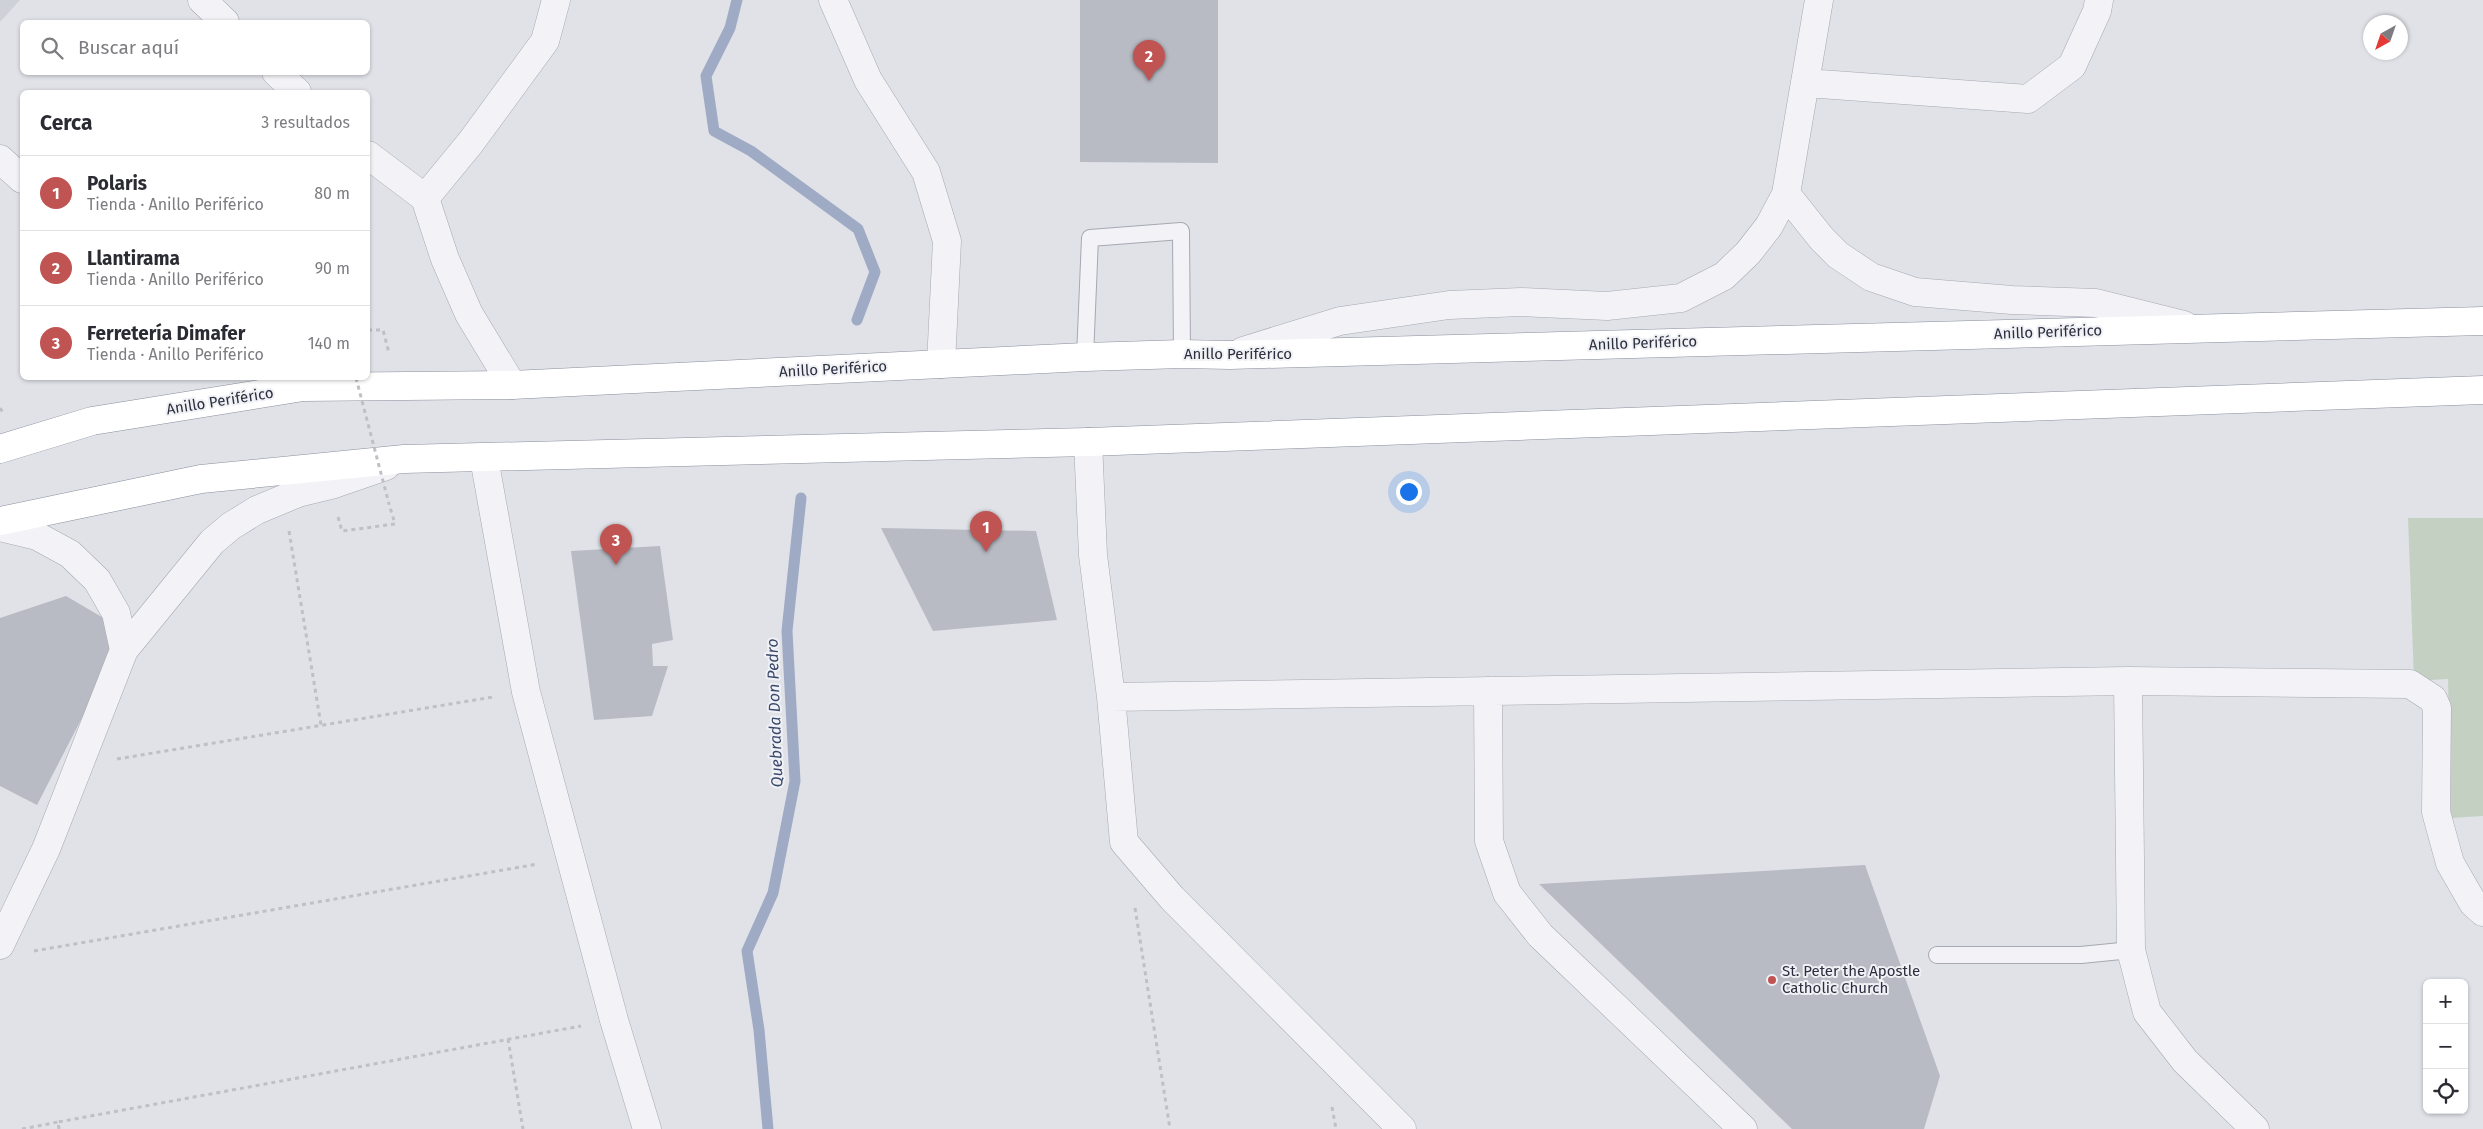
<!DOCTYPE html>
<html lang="es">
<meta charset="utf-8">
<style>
:root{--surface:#fff;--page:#f2f2f3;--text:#2b2b33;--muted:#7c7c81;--line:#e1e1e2;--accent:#c05452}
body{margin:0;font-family:"Fira Sans",sans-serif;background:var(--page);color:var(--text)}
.controls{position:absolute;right:15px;bottom:15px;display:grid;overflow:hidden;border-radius:8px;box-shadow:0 1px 4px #0004}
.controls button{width:45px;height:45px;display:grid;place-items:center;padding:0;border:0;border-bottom:1px solid var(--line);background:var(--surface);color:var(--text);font:25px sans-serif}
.compass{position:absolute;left:2363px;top:15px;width:45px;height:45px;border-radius:50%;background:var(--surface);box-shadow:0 1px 4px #0004;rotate:220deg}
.you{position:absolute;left:1408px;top:491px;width:18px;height:18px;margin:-12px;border:4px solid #fff;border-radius:50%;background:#1a73e8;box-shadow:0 0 0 8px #1a73e833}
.badge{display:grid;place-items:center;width:32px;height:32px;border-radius:50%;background:var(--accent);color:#fff;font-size:16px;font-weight:700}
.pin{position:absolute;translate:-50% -41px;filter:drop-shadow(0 1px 2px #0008)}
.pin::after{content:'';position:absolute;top:26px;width:18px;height:15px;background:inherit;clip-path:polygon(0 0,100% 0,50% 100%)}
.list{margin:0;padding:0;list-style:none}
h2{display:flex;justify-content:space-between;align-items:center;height:65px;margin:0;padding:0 20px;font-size:21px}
h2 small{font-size:16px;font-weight:400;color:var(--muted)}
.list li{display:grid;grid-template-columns:32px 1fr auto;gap:15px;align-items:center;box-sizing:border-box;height:75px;padding:0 20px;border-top:1px solid var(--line)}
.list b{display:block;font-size:19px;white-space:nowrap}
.list p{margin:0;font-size:16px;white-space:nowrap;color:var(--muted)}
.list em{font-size:16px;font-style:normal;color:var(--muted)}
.icon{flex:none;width:28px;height:28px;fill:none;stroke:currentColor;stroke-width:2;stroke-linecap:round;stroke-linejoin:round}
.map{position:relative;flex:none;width:2483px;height:1129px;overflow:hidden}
.search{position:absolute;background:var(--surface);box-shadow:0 1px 4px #0004;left:20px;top:20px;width:350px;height:55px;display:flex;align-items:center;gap:12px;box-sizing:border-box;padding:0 18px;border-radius:8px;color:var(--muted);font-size:19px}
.panel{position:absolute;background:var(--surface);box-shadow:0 1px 4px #0004;left:20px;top:90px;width:350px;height:290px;border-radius:8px}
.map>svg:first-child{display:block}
.built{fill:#cfd1d9}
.green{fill:#c4d1c2}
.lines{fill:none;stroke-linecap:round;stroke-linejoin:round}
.stream{stroke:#9fabc4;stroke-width:11}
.building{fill:#b8bbc4}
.service-casing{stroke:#a6a8b2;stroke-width:18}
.minor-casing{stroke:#a6a8b2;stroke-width:29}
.tertiary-casing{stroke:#a6a8b2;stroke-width:29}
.trunk-casing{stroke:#898e9d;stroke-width:29}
.path{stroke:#bfc0c7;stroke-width:3;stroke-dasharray:4 4;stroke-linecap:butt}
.service{stroke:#f3f3f7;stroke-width:16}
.minor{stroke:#f3f3f7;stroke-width:28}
.tertiary{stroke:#f3f3f7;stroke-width:28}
.trunk{stroke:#fff;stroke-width:28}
.path-bridge{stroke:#bfc0c7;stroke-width:3;stroke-dasharray:4 4;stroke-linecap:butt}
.poi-dot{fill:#c05452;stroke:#f0f1f5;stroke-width:2}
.labels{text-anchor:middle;stroke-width:4;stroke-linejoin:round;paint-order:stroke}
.street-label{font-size:15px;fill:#2b2e3e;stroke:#f0f1f5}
.poi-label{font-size:15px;fill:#2b2e3e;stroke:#f0f1f5;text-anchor:start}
.water-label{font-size:16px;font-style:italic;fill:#39476d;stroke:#f0f1f5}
</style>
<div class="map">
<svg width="2483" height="1129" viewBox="0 0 2483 1129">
<rect width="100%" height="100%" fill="#e0e2e8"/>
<path class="built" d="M0,0H20L0,22Z"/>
<path class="green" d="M2408,518H2483V816L2451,818L2448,679L2414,681Z"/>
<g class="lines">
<path class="stream" d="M737,0L730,28L706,76L714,131L751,151L858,229L875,272L857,320
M768,1129L759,1030L747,951L773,893L795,781L787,631L801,498"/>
</g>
<path class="building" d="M1080,0H1218V163L1080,162Z
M881,528L1036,531L1057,620L933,631Z
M660,546L673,640L652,644L653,666H668L652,716L594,720L571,551Z
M66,596L112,623L117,650L37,805L0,786V618Z
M1865,865L1940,1076L1924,1129H1792L1539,884Z"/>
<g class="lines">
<g class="service-casing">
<path id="service" d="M1085,357L1090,238L1181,231L1182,354
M1937,955H2081L2131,950"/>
</g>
<g class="minor-casing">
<path id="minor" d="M202,0L225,22
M833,0L868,80L926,172L947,241L941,364
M276,72L297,92
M1806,83L2028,99L2072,66L2097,11L2099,0
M368,155L425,198L445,259L469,314L512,385
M0,159L22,179
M1786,194L1822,239L1838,255L1871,277L1915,292L2012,300L2096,303L2184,325
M425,198L471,142L545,41L556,0
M1243,351L1340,321L1449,305L1521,302L1607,306L1681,298L1724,276L1748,253L1769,226L1786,194L1819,0
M1088,442L1093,555L1111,697L1124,842L1172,898L1402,1129
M484,458L526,692L614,1020L647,1129
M2128,681L2131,950L2147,1012L2185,1061L2255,1129
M1488,691L1489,841L1507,893L1540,935L1743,1129
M1111,697L2128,681L2410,684L2433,699L2437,708L2436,812L2450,863L2473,903L2483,912"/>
</g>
<g class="tertiary-casing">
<path id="tertiary" d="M0,527L37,536L70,554L97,580L116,613L124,650
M0,945L46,849L124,650L212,542L231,526L257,510L298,493L331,485L386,466"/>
</g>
<g class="trunk-casing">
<path id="trunk" d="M0,449L92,421L303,387L512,385L1085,357L1182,354L1230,355L2483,321
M0,521L201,479L404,459L1088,442L2483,390"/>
</g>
<path class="path" d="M368,330H383L389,353
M0,408L4,414
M338,517L342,531L395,524L389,504
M289,531L321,725
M117,759L493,697
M1135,908L1170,1129
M34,951L538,864
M508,1039L523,1129
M1332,1107L1336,1129
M22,1129L58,1122
M59,1129L58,1122L581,1026"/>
<use href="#service" class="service"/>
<use href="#minor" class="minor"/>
<use href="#tertiary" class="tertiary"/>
<use href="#trunk" class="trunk"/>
<path class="path-bridge" d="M356,378L389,504"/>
</g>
<circle class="poi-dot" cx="1772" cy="980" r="5"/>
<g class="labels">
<g class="street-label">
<text transform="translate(2048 332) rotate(-2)" y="5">Anillo Periférico</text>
<text transform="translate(1643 343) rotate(-2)" y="5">Anillo Periférico</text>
<text x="1238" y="359">Anillo Periférico</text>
<text transform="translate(833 369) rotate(-3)" y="5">Anillo Periférico</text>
<text transform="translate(220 401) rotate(-9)" y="5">Anillo Periférico</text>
</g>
<g class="poi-label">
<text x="1782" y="976">St. Peter the Apostle<tspan x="1782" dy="17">Catholic Church</tspan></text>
</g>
<g class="water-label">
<text transform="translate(774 713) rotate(-92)" y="6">Quebrada Don Pedro</text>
</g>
</g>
</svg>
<div class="controls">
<button>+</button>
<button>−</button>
<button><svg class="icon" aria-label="locate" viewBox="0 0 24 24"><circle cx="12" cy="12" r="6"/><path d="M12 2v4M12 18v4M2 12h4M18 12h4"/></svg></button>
</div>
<svg class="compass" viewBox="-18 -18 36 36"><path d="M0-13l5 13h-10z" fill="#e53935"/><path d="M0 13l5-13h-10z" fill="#7c7c81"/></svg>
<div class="you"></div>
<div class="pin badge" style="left:986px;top:552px">1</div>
<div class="pin badge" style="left:1149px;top:81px">2</div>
<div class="pin badge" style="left:616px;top:565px">3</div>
<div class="search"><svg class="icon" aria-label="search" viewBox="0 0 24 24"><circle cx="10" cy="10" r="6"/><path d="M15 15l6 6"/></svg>Buscar aquí</div>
<section class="panel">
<h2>Cerca<small>3 resultados</small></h2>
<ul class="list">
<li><span class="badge">1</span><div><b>Polaris</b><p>Tienda · Anillo Periférico</p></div><em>80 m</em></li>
<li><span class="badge">2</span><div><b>Llantirama</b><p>Tienda · Anillo Periférico</p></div><em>90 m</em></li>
<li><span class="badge">3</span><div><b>Ferretería Dimafer</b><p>Tienda · Anillo Periférico</p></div><em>140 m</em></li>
</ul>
</section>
</div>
